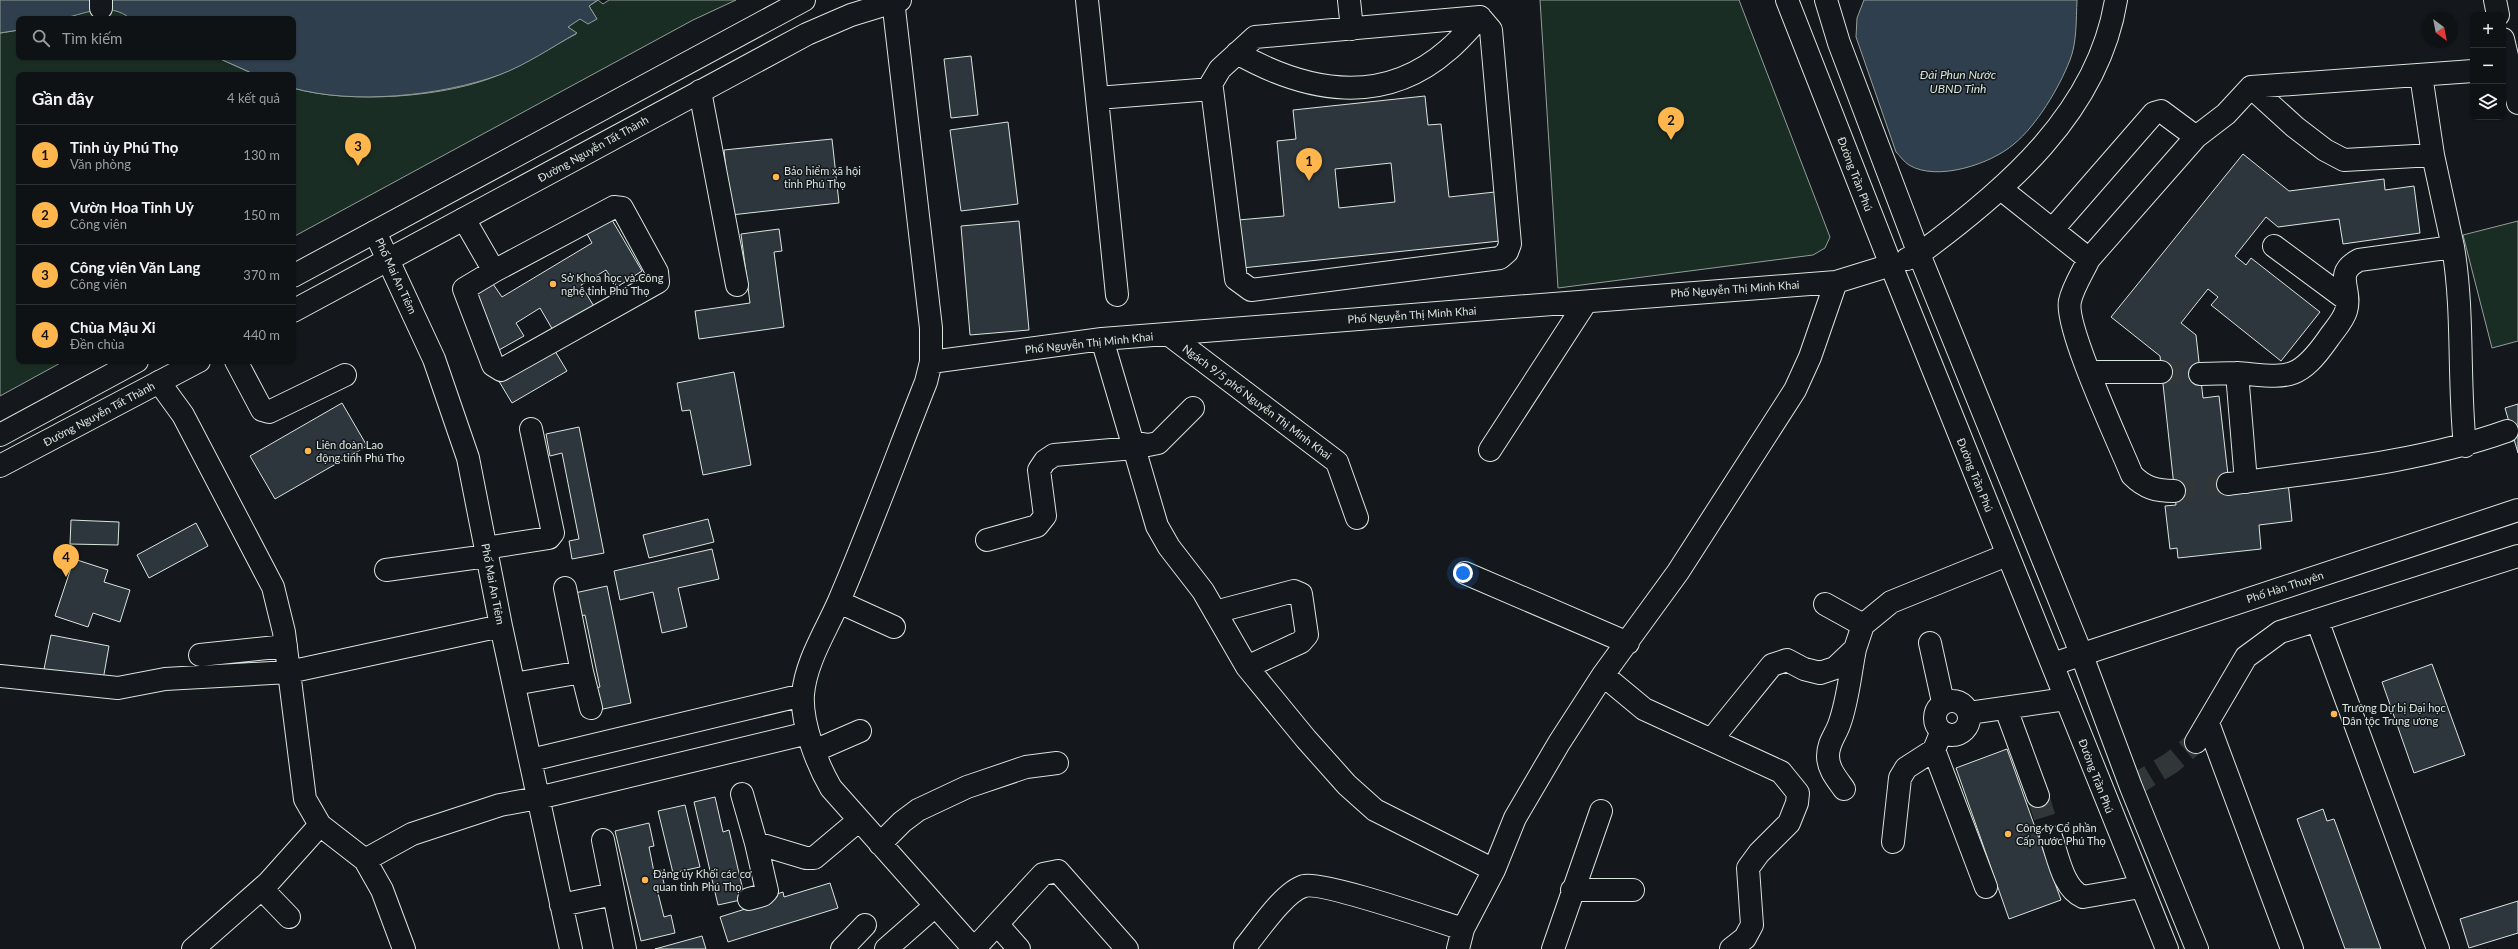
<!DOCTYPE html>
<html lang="vi">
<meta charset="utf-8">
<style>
:root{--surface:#0f1215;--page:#1d2022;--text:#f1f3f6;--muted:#9b9ea0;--line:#2f3234;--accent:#ffb74d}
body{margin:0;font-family:Lato,sans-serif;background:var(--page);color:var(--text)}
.controls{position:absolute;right:12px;top:12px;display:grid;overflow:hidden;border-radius:8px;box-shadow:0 1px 3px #0004}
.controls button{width:36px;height:36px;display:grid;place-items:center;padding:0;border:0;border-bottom:1px solid var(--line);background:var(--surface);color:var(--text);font:20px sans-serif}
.compass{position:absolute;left:2422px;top:12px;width:36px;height:36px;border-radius:50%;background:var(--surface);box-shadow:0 1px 3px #0004;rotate:148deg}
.you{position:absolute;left:1463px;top:573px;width:14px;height:14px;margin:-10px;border:3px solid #fff;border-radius:50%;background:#1a73e8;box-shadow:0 0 0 6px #1a73e833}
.badge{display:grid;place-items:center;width:26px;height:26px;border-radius:50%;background:var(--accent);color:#111;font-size:13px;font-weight:700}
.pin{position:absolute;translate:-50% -33px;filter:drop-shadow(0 1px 2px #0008)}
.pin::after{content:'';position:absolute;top:21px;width:14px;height:12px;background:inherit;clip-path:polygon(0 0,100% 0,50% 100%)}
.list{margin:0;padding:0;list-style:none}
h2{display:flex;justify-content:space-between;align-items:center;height:52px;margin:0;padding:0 16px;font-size:17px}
h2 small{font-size:13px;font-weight:400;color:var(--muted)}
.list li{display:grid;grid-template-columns:26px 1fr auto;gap:12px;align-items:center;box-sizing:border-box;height:60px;padding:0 16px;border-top:1px solid var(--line)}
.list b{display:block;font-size:15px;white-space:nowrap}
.list p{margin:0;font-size:13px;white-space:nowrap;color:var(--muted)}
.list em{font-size:13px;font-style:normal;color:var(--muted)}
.icon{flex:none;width:22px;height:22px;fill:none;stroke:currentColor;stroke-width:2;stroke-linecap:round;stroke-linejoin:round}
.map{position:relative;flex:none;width:2518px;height:949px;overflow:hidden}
.search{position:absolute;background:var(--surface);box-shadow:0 1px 3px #0004;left:16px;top:16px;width:280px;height:44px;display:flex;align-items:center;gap:10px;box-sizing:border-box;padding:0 14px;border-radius:8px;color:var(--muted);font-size:15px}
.panel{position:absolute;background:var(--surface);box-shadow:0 1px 3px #0004;left:16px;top:72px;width:280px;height:292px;border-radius:8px}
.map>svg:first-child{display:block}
.green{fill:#1a2d24;stroke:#939e99}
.water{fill:#2f3f4d;stroke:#939e99}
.building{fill:#2c363c;stroke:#d8e6dc;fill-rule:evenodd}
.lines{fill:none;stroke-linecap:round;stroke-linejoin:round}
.minor-tunnel{stroke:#313739;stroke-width:22;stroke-dasharray:22 11;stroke-linecap:butt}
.minor-casing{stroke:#d8e6dc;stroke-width:24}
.major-casing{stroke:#d8e6dc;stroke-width:24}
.minor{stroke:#14181c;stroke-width:22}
.major{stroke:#14181c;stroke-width:22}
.poi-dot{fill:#ffb74d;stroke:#14181c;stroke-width:1.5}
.labels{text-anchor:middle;stroke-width:3;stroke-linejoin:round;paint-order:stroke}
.street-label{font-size:11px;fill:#d8e6dc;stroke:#14181c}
.poi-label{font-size:11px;fill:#d8e6dc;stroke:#14181c;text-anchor:start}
.water-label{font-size:12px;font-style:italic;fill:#d8e6dc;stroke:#14181c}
</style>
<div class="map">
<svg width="2518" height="949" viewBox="0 0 2518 949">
<rect width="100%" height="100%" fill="#14181c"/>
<path class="green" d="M598,0L603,4L609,0H736L693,20L293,237V88C349,104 447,98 501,74C527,63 551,47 576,34L568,27L580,18L597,19L589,6Z
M1540,0H1739L1830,237L1825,248L1813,255L1558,288Z
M107,7L125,13L131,19H60L89,8Z
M19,30V57H216L256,75H19V361H64L0,396V33Z
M2518,221V341L2492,348L2463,235Z"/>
<path class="water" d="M0,0H598L589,6L597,19L588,24L580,19L568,27L577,33C552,47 526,65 499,75C441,96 353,105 293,88V75H256L216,57H293V19H131C108,0 84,15 59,19C47,21 32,19 19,19V30L0,33Z
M1864,0H2077C2076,20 2077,42 2070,60C2059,88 2037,125 2014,144C1991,164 1937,182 1909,165C1904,162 1900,156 1896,152L1856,37L1857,18Z"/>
<path class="building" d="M971,56L978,115L951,118L944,59Z
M1425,96L1428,125L1441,124L1449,197L1495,192L1500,241L1242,268L1238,220L1284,216L1277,141L1296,139L1293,110ZM1391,163L1395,202L1339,208L1335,169Z
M1008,122L1018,204L961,211L950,130Z
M832,139L839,203L731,215L724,150Z
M2243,154L2289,191L2384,179L2385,190L2414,186L2420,233L2343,244L2339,219L2278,227L2266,217L2235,256L2246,265L2251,258L2320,312L2281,361L2211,305L2218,297L2208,289L2181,323L2196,335L2203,398L2219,396L2228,475L2288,482L2292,521L2259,525L2261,549L2178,558L2177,548L2170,549L2165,506L2176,505L2160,356L2111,317Z
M612,220L642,271L617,287L606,270L581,285L595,308L554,332L540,308L516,323L524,336L499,350L468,298L493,284L502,297L592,243L587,234Z
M1019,221L1029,330L970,335L961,226Z
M779,229L782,251L774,252L784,327L699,339L695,311L750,303L741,234Z
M552,346L567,371L512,403L497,378Z
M734,372L751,465L703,475L690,410L682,411L677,383Z
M342,403L367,446L275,499L250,456Z
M2518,404V453L2505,408Z
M579,427L604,553L572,559L569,541L579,539L562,453L550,456L546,434Z
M708,519L714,542L649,558L643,535Z
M71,520L119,522L118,545L70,544Z
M196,523L208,546L149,578L137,555Z
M712,549L719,579L678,588L687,627L662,633L653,592L620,600L614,571Z
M74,559L108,570L104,582L130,590L120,622L93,613L88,627L55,616Z
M607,586L631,703L594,711L590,689L600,687L585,615L575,617L570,594Z
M51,635L109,646L103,680L44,669Z
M2432,664L2465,755L2414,773L2382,682Z
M2007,749L2061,900L2009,919L1956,768Z
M715,797L723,832L729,830L745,899L718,905L694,802Z
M685,805L700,867L673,873L658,811Z
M2323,809L2327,821L2334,819L2381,949H2345L2297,819Z
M649,823L654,846L649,847L654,872L661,870L665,888L657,889L664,917L671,915L675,933L641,941L615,831Z
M830,883L838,908L728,942L720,917L764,903L762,899L783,892L784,897Z
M2518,901V933L2469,948L2460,919Z
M702,936L706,949H655Z"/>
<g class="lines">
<path class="minor-tunnel" d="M2161,372L2200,374
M2174,491L2228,484
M2131,787L2171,763L2196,742
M2038,796L2051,837"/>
<g class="minor-casing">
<path id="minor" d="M893,0L931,328V362L926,382C897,455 870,529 839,601C826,631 806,661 803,694C801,723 817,764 831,788L974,949
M1087,0L1117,295
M1349,0L1352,29
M2495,0L2498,15
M101,8V0
M1480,17L1491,30L1510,244L1507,252L1500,258L1251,290L1236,279L1212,89L1211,84L1220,69L1255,37Z
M2503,39L2518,103
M1237,53C1306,92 1383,107 1448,50C1460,40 1470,28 1480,17
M2421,75L2433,155
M700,91L737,285
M1097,98L1212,89
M2001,189L2089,259C2083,272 2073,287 2070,301C2064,327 2120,445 2132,475C2145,488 2156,491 2174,491
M464,219L494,271L614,207L622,208L657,272L658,282L501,370L493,365L464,289L494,271
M2053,229L2154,113L2161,111L2196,137
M375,232L434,359L468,458L501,626L571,949
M2274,246L2347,300
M2453,247C2464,312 2458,380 2465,446
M2089,259L2196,137L2226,114L2251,87L2473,71
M1168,334L1337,462L1357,518
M1102,339L1157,526L1169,547L1203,591L1247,667L1306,739L1347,785L1375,810L1494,870
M236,361L262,410L269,412L345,375
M931,362L1102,339L1836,282L1891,265
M2089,372H2161
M2200,374L2237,373
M159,382L183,415L273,587L284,632L305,799L320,825L365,860L382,890L404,949
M1132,442L1148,445L1158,443L1193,408
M1490,450L1586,302
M2246,482L2237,373C2287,377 2297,383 2328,339C2334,330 2343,321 2346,311C2353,289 2332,274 2359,260L2453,247L2433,155L2344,160L2325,150L2295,127L2251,87
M2228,484C2323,471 2417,463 2507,431
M987,540L1037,526L1045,516L1039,470L1045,461L1054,455L1134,448
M485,548L549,538L553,533L531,429
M386,570L487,556
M1465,573L1628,643
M565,588L582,672
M839,602L894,627
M1825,604L1863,625
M1215,612L1294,591L1301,594L1307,635L1301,642L1247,667
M2317,620L2438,949
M1930,643L1943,702
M200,655L286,646
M2053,664L2518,510
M1603,675L1644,709L1781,772L1798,793L1797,803L1789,823L1759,853L1748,868L1752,925L1745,938L1731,949
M0,676L118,688L165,679L289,672L501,626
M514,684L582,672L591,708
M1935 718a17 17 0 1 1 34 0a17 17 0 1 1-34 0Z
M2006,709L2038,796
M1969,713L2066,699
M2208,723L2292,949
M1941,733L1934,750L1986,887
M1712,739L1772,665L1787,660L1804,669L1820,673L1835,668L1855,649L1863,625L1891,602L2007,555
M2196,742L2246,657L2280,632L2518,556
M814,751L860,731
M531,760L803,695
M1844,789C1837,779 1828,769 1828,756C1828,743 1835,736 1839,725C1848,701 1850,674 1855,649
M742,794L756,843L806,858H814L858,821
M2051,837C2058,856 2063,889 2083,897L2140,887
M603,840L625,949
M1893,842L1900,778L1906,768L1934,750
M880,844L902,822L918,810L967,787L1026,767L1057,763
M365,860L412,834L500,805L538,798L808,733
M262,889L289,917
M1572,890H1633
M749,899L763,895L767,891L756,843
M561,905L614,894
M997,924L1019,949
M1245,947C1259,930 1284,892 1304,886C1323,881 1437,921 1463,929
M193,949L268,883L320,825
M842,949L865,925
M886,949L935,906
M974,949L1043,874L1058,871L1127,949
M1458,949L1463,929L1494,870L1515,818L1559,743L1603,675L1678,572L1795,390L1810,357L1836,282
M1553,949L1601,811"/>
</g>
<g class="major-casing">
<path id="major" d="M1787,0L1891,265L2167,949
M1826,0L1839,43L1919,254L2081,653L2131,787L2197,949
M1907,259L1919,254C2005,191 2098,112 2116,0
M293,276L804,0
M293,311L807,34L851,15L900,0
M0,435L137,361
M0,466L199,361"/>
</g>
<use href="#minor" class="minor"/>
<use href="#major" class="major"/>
</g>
<g class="poi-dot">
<circle cx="776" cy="177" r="4"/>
<circle cx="553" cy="284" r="4"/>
<circle cx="308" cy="451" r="4"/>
<circle cx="2334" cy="714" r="4"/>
<circle cx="2008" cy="834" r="4"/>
<circle cx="645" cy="880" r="4"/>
</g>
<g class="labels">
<g class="street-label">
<text transform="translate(593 149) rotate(-29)" y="4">Đường Nguyễn Tất Thành</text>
<text transform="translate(1855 174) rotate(69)" y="4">Đường Trần Phú</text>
<text transform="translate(396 276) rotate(65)" y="4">Phố Mai An Tiêm</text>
<text transform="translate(1735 289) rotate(-4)" y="4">Phố Nguyễn Thị Minh Khai</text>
<text transform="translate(1412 315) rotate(-4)" y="4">Phố Nguyễn Thị Minh Khai</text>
<text transform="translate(1089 343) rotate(-6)" y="4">Phố Nguyễn Thị Minh Khai</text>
<text transform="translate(1257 402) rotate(37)" y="4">Ngách 9/5 phố Nguyễn Thị Minh Khai</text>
<text transform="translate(99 414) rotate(-28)" y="4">Đường Nguyễn Tất Thành</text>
<text transform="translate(1975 475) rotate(68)" y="4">Đường Trần Phú</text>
<text transform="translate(493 584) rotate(79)" y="4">Phố Mai An Tiêm</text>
<text transform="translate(2285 587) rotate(-18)" y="4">Phố Hàn Thuyên</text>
<text transform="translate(2096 776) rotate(69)" y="4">Đường Trần Phú</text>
</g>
<g class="poi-label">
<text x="784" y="175">Bảo hiểm xã hội<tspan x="784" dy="13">tỉnh Phú Thọ</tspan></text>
<text x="561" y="282">Sở Khoa học và Công<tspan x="561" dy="13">nghệ tỉnh Phú Thọ</tspan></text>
<text x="316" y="449">Liên đoàn Lao<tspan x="316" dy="13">động tỉnh Phú Thọ</tspan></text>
<text x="2342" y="712">Trường Dự bị Đại học<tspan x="2342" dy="13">Dân tộc Trung ương</tspan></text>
<text x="2016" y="832">Công ty Cổ phần<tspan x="2016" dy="13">Cấp nước Phú Thọ</tspan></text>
<text x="653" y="878">Đảng ủy Khối các cơ<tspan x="653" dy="13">quan tỉnh Phú Thọ</tspan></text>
</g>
<g class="water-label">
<text x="1958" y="79">Đài Phun Nước<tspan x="1958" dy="14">UBND Tỉnh</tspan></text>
</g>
</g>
</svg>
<div class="controls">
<button>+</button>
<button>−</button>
<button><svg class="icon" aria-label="layers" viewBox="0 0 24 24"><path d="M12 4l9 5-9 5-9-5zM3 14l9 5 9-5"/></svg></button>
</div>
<svg class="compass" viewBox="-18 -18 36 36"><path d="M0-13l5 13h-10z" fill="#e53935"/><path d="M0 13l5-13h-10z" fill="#9b9ea0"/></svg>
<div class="you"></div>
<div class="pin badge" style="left:1309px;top:181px">1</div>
<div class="pin badge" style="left:1671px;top:140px">2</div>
<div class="pin badge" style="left:358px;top:166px">3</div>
<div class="pin badge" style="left:66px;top:577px">4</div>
<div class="search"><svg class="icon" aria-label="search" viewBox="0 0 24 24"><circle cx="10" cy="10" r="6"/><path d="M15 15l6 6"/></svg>Tìm kiếm</div>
<section class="panel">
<h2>Gần đây<small>4 kết quả</small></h2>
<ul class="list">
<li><span class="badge">1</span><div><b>Tỉnh ủy Phú Thọ</b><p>Văn phòng</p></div><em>130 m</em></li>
<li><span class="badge">2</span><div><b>Vườn Hoa Tỉnh Uỷ</b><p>Công viên</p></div><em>150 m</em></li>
<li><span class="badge">3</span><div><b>Công viên Văn Lang</b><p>Công viên</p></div><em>370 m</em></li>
<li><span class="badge">4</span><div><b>Chùa Mậu Xi</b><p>Đền chùa</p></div><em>440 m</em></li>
</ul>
</section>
</div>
